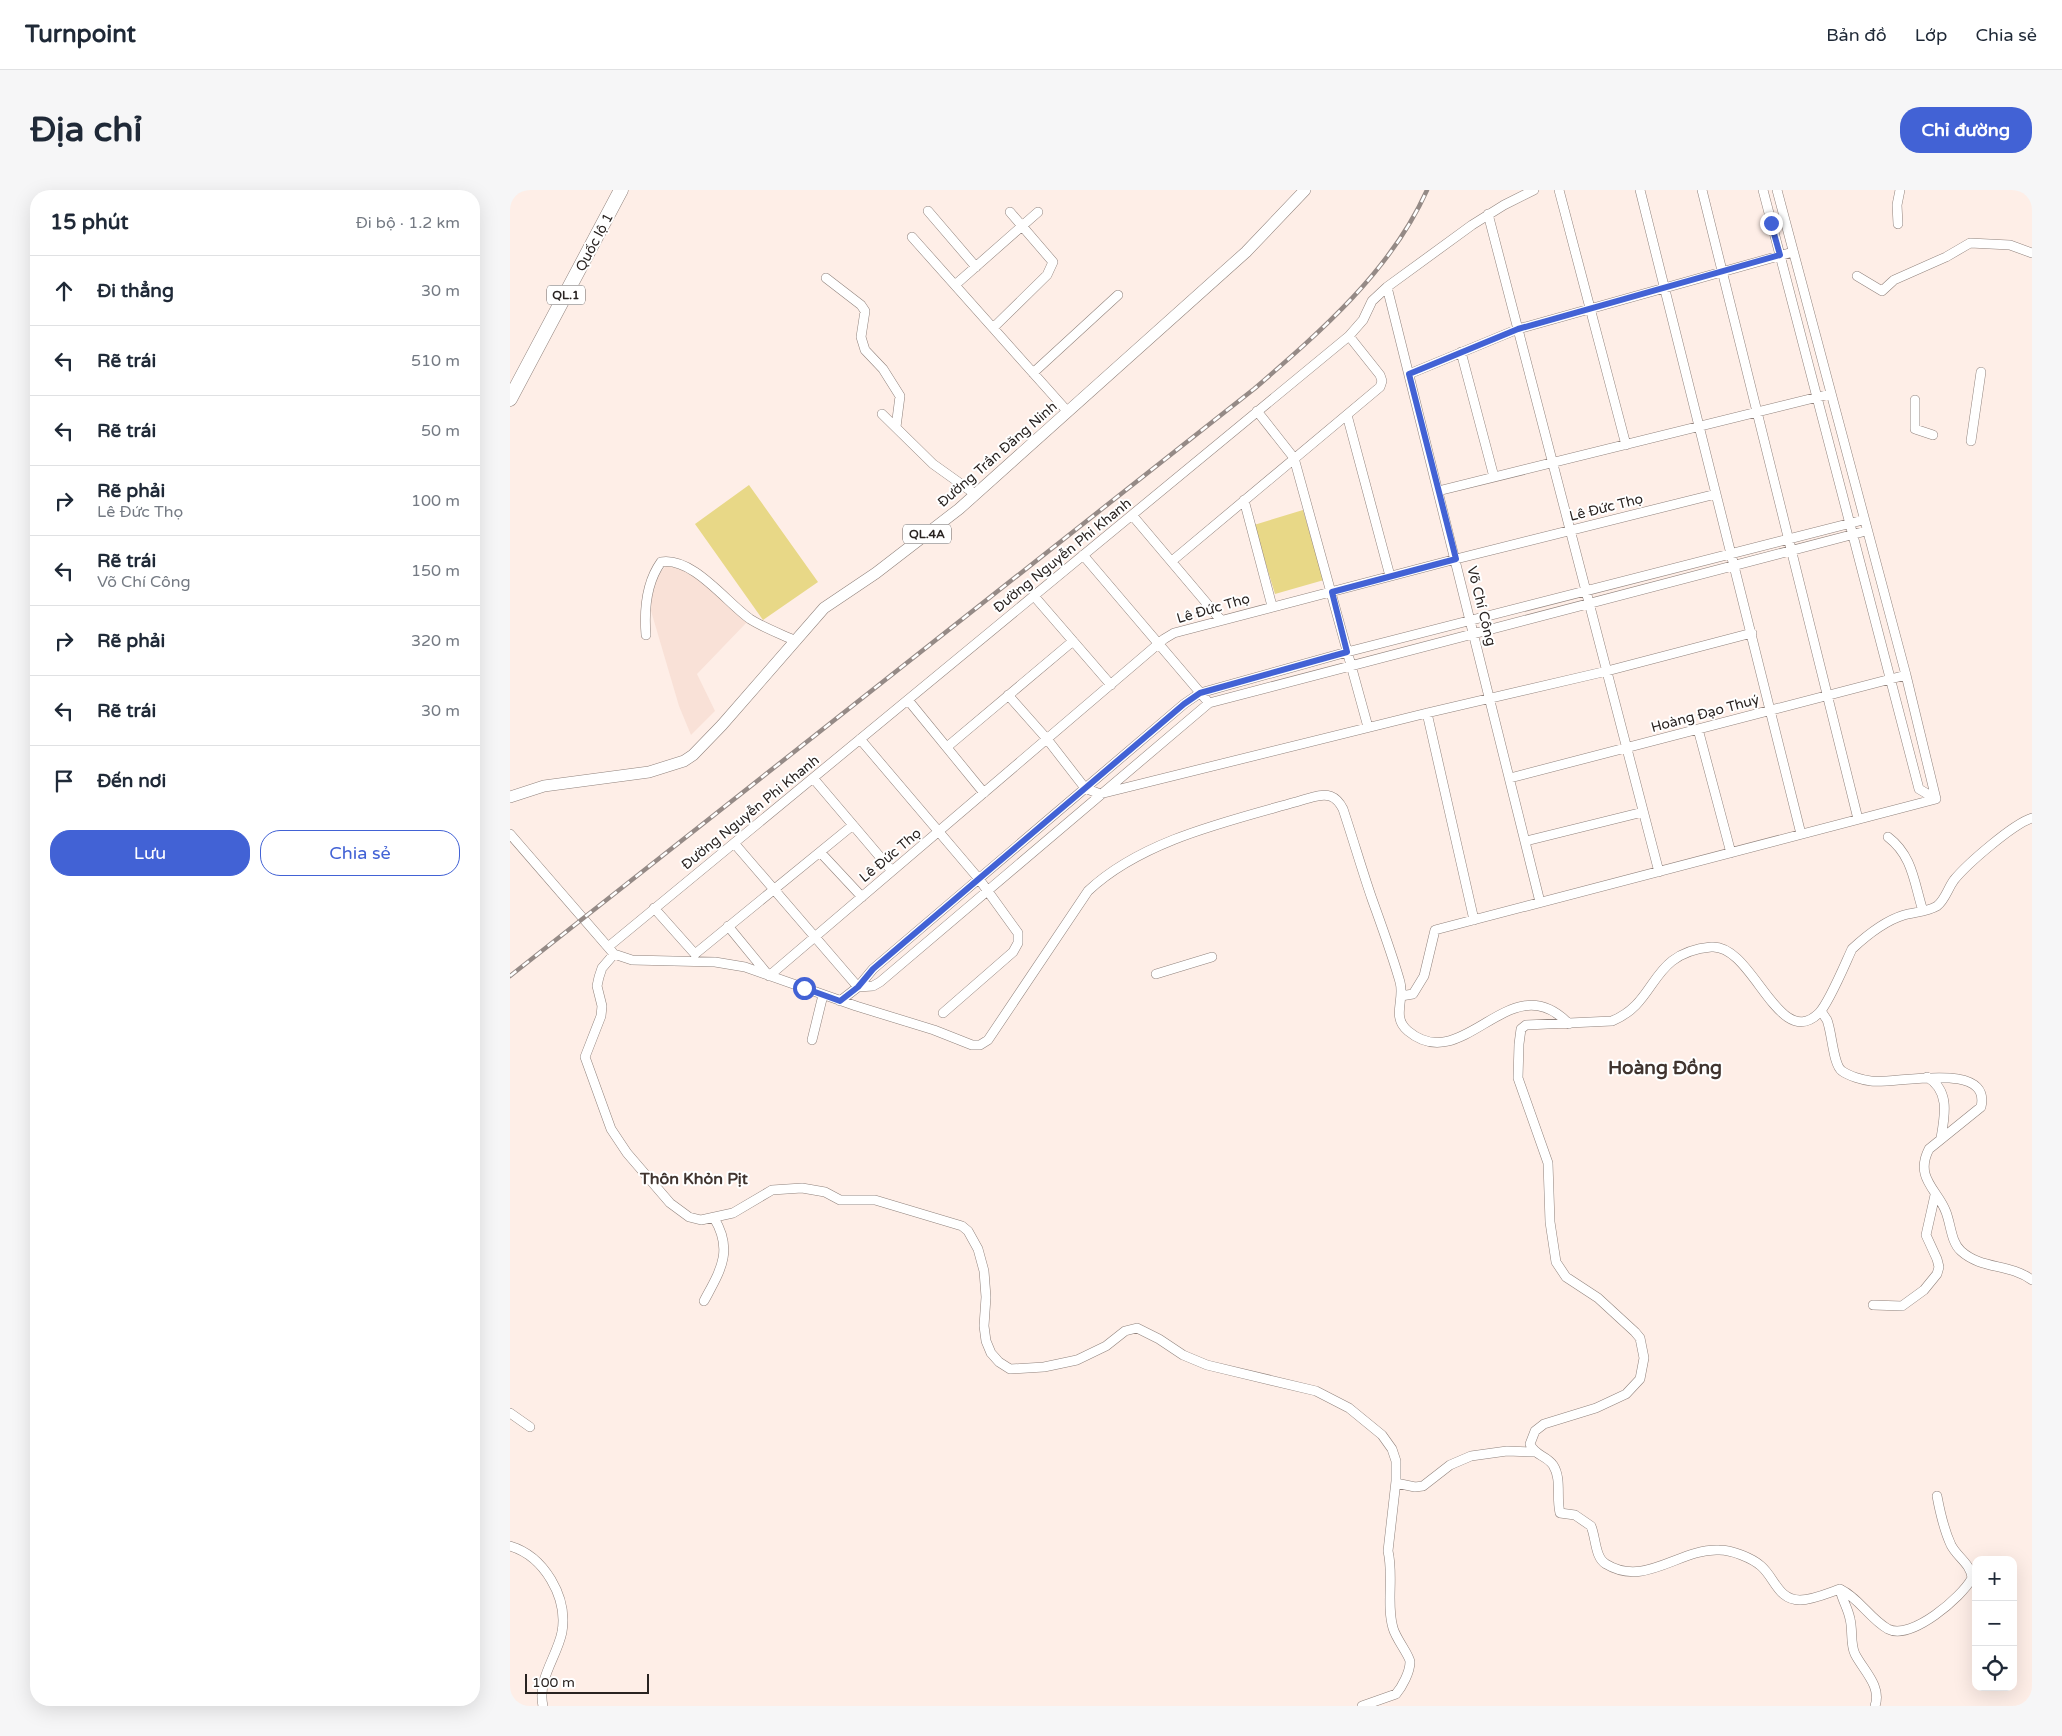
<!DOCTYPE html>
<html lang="vi">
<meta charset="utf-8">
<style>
:root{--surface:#fff;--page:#f6f6f7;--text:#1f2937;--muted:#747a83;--line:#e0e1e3;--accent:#4262d5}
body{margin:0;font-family:"Varela Round",sans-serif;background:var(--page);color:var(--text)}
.controls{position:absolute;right:15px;bottom:15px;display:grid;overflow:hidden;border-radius:10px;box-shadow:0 5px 20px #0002}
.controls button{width:45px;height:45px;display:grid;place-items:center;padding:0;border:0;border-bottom:1px solid var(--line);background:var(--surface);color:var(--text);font:25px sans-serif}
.scale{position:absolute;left:15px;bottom:12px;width:124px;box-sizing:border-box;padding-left:5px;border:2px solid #292321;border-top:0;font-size:14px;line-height:18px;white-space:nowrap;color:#292321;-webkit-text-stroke:4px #fff;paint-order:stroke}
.stop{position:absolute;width:15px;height:15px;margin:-11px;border:4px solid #4262d5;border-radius:50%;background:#fff}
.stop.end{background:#4262d5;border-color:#fff;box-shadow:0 1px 5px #0008}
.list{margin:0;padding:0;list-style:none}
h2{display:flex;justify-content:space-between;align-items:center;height:65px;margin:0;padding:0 20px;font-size:21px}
h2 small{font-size:16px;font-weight:400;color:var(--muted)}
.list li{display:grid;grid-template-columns:32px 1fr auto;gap:15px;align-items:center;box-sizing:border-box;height:70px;padding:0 20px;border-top:1px solid var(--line)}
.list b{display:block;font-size:19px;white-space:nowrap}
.list p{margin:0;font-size:16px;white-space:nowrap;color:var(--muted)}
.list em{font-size:16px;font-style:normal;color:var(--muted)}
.actions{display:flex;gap:10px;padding:15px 20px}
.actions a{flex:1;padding:11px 0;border:1px solid var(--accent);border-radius:20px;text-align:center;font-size:18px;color:var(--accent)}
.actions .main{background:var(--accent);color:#fff}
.icon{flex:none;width:28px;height:28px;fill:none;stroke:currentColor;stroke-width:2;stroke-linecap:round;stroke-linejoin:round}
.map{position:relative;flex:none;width:1522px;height:1516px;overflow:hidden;border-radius:20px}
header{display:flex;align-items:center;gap:30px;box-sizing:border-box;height:70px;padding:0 25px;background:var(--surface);border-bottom:1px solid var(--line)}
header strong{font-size:24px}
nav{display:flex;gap:28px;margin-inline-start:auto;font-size:18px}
.intro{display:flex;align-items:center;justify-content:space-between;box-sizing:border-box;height:120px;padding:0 30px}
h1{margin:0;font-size:35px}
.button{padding:12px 22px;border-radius:20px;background:var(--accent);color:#fff;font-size:18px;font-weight:700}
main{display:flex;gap:30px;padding:0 30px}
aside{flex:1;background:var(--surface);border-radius:20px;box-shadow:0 5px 20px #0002}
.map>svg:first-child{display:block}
.built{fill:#f9e1d7}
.green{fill:#e8d887}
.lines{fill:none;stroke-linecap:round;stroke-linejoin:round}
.minor-casing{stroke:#90827c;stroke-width:10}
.major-casing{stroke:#90827c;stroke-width:12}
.highway-casing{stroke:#90827c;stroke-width:15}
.minor{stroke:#fff;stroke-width:9}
.major{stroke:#fff;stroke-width:11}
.highway{stroke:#fff;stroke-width:14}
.rail-casing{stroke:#958a86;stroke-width:4.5}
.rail{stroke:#fff;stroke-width:2.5;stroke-dasharray:8;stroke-linecap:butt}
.route{stroke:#4262d5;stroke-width:6}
.labels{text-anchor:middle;stroke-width:4;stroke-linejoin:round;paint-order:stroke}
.shield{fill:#fff;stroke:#696564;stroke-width:1}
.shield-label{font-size:12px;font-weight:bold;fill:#292321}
.street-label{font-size:14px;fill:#292321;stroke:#fff}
.quarter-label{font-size:16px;font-weight:bold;fill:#40342f;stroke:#fff}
.district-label{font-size:19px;font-weight:bold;fill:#40342f;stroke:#fff}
</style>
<header>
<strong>Turnpoint</strong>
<nav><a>Bản đồ</a><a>Lớp</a><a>Chia sẻ</a></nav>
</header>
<div class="intro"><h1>Địa chỉ</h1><a class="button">Chỉ đường</a></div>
<main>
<aside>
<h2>15 phút<small>Đi bộ · 1.2 km</small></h2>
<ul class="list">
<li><svg class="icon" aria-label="ahead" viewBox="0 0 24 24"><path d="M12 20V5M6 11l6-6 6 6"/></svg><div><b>Đi thẳng</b></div><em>30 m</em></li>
<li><svg class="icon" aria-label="left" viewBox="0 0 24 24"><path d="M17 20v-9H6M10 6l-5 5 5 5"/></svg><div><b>Rẽ trái</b></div><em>510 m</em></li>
<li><svg class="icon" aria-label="left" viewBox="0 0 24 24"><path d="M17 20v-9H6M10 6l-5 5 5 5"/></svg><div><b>Rẽ trái</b></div><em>50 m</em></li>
<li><svg class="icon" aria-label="right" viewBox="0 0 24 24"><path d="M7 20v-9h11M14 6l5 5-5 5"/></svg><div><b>Rẽ phải</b><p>Lê Đức Thọ</p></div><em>100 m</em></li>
<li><svg class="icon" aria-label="left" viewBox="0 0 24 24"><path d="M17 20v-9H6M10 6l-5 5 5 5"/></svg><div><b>Rẽ trái</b><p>Võ Chí Công</p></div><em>150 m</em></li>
<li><svg class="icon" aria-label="right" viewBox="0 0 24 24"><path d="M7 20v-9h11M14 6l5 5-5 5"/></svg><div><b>Rẽ phải</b></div><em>320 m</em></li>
<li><svg class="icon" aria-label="left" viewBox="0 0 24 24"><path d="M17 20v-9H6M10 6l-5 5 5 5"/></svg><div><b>Rẽ trái</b></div><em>30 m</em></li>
<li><svg class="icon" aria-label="arrive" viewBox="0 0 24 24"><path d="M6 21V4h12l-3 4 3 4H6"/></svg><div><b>Đến nơi</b></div></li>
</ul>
<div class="actions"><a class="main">Lưu</a><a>Chia sẻ</a></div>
</aside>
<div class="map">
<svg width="1522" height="1516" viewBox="0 0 1522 1516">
<rect width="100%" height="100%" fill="#feeee7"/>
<path class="built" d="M157,375L187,385L237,432L187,484L205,521L181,545L169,516L139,414L147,386Z"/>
<path class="green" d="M239,295L308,392L253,430L185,334Z
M793,320L814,390L765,404L744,335Z"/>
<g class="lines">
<g class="minor-casing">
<path id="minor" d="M1049,0L1116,255
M1130,0L1291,644
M1192,0L1348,629
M1253,0L1409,599L1426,609
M1267,0L1396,485L1426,609
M418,21L466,77
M978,24L1149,682
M1388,34L1387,15L1390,0
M402,47L558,222
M1347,86L1372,101L1384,90L1436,67L1460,53L1500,55L1522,63
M316,88L351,115L355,121L351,147L355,160L373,179L390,206L386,237
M445,95L528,22
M877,97L1030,712
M483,138L537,85L543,72L500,22
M951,162L984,287
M523,183L608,105
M899,184L1008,139L1283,62
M1405,210V239L1423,245
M747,221L784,268L858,537
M372,224L423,274L465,304
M837,225L880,386
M1461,251L1471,182
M928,301L1320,204
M734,310L762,416
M622,325L710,429
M573,365L699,513
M662,371L870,197L872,191L870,185L839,146
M524,406L601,495
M136,445C134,420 136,393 151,372C183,367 215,411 240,429C254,438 271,444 286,451
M498,505L537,549L575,598L590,604L917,523L1097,481L1242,443
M398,510L474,603
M917,523L964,730
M1188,539L1221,663
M350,549L469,689L508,743V753L503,762L433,823
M437,557L563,451
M303,588L382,681
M1000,588L1396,485
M0,644L104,764L122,770L205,772L235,777L346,816L424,840L462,855H470L478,850L578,701C635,647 729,629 803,607C817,603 826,605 833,619C843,649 852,680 862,709C872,737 882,764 890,792C895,810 881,827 898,841C954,888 1000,772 1059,834
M1378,647C1403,666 1404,693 1413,721
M1016,651L1133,622
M224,653L348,797
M310,662L352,707
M144,718L185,764L343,635
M218,736L259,786L654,449L664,443L946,369L1206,304
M98,757L839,146L853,130L862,111L877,97L962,35L994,15L1024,0
M104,764L92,778L89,787L87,796L92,816L91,826L75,867L101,939L117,963L160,1013L179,1027L191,1030L223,1023L262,1000L292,998L315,1002L330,1010H365L452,1036L458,1041L468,1059L474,1081L476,1107L474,1136L476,1151L481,1163L489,1172L500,1179L534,1177L567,1170L596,1156L615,1141L627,1138L649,1149L673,1165L697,1175L806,1201L839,1218L872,1245L882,1259L886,1271V1291L878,1361C884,1386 876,1414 883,1438C886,1449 900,1466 900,1472C900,1482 892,1497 886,1504L852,1516
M646,784L702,767
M348,797L363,796L370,792L699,513L1356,341
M891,806L903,804L914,786L925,740L1426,609
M330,811L348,797L363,779L674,514L690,503L837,462L1353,330
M1311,821C1313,824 1315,827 1317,830C1322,842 1323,875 1332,881C1339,886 1352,890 1361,891C1383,895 1482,869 1471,917L1419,959C1404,988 1428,1000 1436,1022C1441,1035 1441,1052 1451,1061C1472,1080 1499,1073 1522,1090
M302,850L313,805
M1417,887C1440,900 1435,925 1431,948
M194,1111C210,1081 224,1061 204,1028
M1363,1115L1392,1116L1414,1100L1427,1084L1429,1077L1427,1069L1416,1045L1425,1005
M0,1223L20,1237
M886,1293L905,1297L913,1296L940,1275L961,1266L997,1261L1024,1262
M1427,1306C1430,1322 1434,1340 1441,1355C1447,1367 1461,1374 1462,1388C1452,1407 1401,1451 1378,1439C1360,1429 1349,1408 1330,1399C1318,1403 1303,1410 1290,1410C1268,1410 1265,1388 1251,1376C1242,1368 1222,1360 1209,1360C1170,1358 1135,1398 1096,1374C1085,1368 1086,1348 1081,1336L1065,1325L1050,1323C1046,1307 1052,1289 1043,1275C1036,1265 1025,1266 1020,1254L1025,1241L1034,1234L1086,1218L1116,1204L1130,1189L1134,1168L1130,1148L1125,1142L1088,1108L1056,1087L1046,1072L1040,1032L1038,973L1008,888L1009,854L1011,839L1016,835L1102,831C1149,812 1138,763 1201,757C1243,753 1268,863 1309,823C1319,813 1335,774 1342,759C1357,745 1374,731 1394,725C1404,722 1417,722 1427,716C1435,710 1438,698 1444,690C1457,674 1503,634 1522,628
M0,1356C34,1366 58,1407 52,1442C47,1467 27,1489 33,1516
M1330,1399C1332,1410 1338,1418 1340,1429C1343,1440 1340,1454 1345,1464C1353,1480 1372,1496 1365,1516"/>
</g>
<g class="major-casing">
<path id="major" d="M0,607L34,596L139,582L174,571L183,565L212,535L314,418L366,383L449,319L736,62L795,0"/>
</g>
<g class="highway-casing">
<path id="highway" d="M0,209L111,0"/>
</g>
<use href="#minor" class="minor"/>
<use href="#major" class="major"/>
<use href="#highway" class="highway"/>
<g class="rail-casing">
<path id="rail" d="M0,786L744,199C810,142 881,81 917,0"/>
</g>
<use href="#rail" class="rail"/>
</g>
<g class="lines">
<path class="route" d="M294,798L330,811L348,797L363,779L674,514L690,503L837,462L822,402L946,369L899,184L1008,139L1270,65L1261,33"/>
</g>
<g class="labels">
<g class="shield">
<rect x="37" y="95.5" width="38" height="19" rx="4"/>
<rect x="393" y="334.5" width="48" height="19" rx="4"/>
</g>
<g class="shield-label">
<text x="56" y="109">QL.1</text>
<text x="417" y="348">QL.4A</text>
</g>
<g class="street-label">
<text transform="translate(84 52) rotate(-62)" y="5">Quốc lộ 1</text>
<text transform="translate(487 264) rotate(-41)" y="5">Đường Trần Đăng Ninh</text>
<text transform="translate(1096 317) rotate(-14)" y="5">Lê Đức Thọ</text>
<text transform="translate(552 365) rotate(-39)" y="5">Đường Nguyễn Phi Khanh</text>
<text transform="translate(972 416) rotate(76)" y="5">Võ Chí Công</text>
<text transform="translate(703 418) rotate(-16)" y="5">Lê Đức Thọ</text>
<text transform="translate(1195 523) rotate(-15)" y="5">Hoàng Đạo Thuý</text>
<text transform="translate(240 622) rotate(-39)" y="5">Đường Nguyễn Phi Khanh</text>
<text transform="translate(380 665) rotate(-40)" y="5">Lê Đức Thọ</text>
</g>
<g class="quarter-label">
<text x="184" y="994">Thôn Khỏn Pịt</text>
</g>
<g class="district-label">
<text x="1155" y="884">Hoàng Đồng</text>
</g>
</g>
</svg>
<div class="controls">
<button>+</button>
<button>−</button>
<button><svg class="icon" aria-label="locate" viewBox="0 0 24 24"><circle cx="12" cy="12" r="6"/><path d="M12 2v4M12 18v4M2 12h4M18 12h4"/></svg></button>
</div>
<div class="scale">100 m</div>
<div class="stop" style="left:294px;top:798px"></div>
<div class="stop end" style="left:1261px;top:33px"></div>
</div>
</main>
